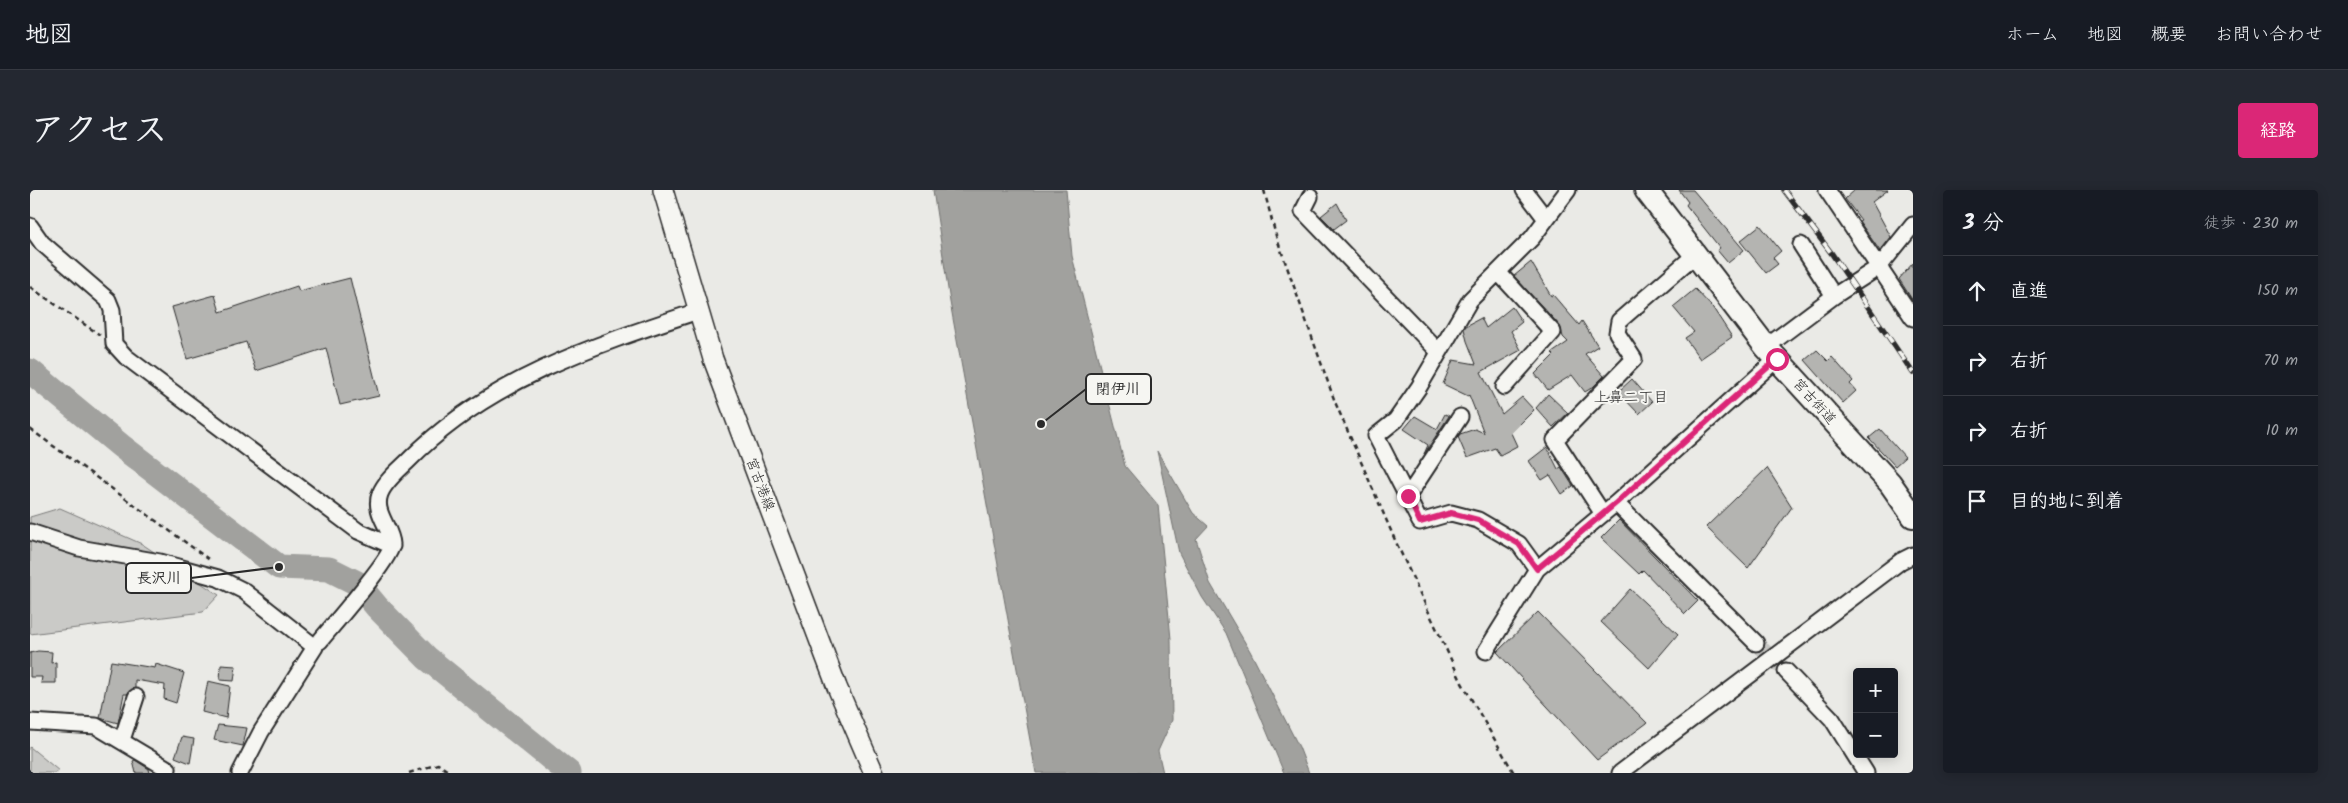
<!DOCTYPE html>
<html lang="ja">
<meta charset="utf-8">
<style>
:root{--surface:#171b24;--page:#242831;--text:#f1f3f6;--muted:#9ea1a6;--line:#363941;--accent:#db2777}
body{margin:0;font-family:Kalam,"Klee One",sans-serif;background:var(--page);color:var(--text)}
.controls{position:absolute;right:15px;bottom:15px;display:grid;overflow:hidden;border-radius:5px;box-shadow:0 2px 12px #0003}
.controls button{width:45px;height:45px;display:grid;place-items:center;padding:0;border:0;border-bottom:1px solid var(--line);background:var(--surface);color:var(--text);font:25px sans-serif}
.stop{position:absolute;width:15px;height:15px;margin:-11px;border:4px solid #db2777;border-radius:50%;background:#fff}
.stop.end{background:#db2777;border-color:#fff;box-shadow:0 1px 5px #0008}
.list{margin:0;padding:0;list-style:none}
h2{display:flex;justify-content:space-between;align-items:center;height:65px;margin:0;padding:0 20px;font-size:21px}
h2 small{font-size:16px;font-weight:400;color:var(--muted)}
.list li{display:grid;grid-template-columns:32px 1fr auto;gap:15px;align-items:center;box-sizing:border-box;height:70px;padding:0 20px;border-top:1px solid var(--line)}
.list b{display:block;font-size:19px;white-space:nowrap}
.list em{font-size:16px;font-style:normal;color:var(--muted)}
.icon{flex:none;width:28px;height:28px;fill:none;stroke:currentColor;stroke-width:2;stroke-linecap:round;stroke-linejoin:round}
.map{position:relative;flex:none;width:1883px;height:583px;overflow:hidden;border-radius:5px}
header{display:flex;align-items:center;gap:30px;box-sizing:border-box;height:70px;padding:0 25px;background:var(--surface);border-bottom:1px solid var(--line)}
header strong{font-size:24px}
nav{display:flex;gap:28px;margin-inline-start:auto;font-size:18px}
.intro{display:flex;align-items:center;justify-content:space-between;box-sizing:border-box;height:120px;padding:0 30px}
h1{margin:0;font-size:35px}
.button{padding:12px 22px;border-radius:5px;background:var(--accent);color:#fff;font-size:18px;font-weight:700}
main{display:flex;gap:30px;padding:0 30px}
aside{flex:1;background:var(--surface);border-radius:5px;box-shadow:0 2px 12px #0003}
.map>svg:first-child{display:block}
.green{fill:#cacac7;stroke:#7a7a79}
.water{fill:#a1a19e;stroke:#727270}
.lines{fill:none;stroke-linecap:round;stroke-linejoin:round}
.river{stroke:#a1a19e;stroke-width:25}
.building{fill:#b4b4b1;stroke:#2b2b2b}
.minor-tunnel{stroke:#c4c4c1;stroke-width:15;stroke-dasharray:15 8;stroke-linecap:butt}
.minor-casing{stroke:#2b2b2b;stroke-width:19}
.major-casing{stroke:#2b2b2b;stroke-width:22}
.highway-casing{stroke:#2b2b2b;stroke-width:26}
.path{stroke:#2b2b2b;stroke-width:2.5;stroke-dasharray:5 4;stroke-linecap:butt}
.minor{stroke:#f6f6f2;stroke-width:15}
.major{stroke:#f6f6f2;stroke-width:19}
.highway{stroke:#f6f6f2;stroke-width:22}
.rail-casing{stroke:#2b2b2b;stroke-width:5.5}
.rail{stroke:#f6f6f2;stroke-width:4;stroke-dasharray:11;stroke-linecap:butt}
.route{stroke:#db2777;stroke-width:6}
.labels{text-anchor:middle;stroke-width:4;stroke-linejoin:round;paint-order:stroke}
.street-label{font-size:14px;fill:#2b2b2b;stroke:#f6f6f2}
.neighbourhood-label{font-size:15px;fill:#2b2b2b;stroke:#f6f6f2}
.leader{fill:none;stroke:#2b2b2b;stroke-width:2}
.callout-dot{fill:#2b2b2b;stroke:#f6f6f2;stroke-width:2}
.callout{fill:#f6f6f2;stroke:#2b2b2b;stroke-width:2}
.callout-label{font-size:15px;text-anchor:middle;font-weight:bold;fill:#2b2b2b}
</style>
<header>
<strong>地図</strong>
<nav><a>ホーム</a><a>地図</a><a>概要</a><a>お問い合わせ</a></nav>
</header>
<div class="intro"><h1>アクセス</h1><a class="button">経路</a></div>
<main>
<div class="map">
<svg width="1883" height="583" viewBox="0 0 1883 583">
<rect width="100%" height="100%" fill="#eaeae6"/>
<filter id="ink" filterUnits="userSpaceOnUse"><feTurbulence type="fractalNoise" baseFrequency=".02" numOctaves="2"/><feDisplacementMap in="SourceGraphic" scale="10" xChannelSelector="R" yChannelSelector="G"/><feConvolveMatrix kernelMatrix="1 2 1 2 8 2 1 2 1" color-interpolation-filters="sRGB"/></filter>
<g filter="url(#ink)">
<path class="green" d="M30,318L112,354L189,405L173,422L0,444V327Z
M0,557L29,581L26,583H0Z"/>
<path class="water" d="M903,0H1036L1042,66L1095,276L1128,315L1141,449L1142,530L1128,561L1133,583H1006L920,112Z
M1127,261L1163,323L1178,336L1166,349L1180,393L1220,461L1269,557L1279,583H1254L1196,443L1172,407L1149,363Z"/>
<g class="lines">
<path class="river" d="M0,181L91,256L249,377L299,379L327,393L347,417L397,468L539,583"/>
</g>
<path class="building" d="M1649,0H1663L1714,60L1698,73L1687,60L1690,58L1656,15L1658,12Z
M1825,0H1858L1842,12L1861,47L1850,61L1829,31L1831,30L1815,9Z
M1307,13L1316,30L1304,39L1291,26Z
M1730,35L1751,61L1743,68L1748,74L1736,83L1710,51Z
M1501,72L1521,106L1523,105L1549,135L1552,131L1568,156L1555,164L1574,186L1563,197L1555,202L1542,185L1518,200L1505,184L1524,165L1522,163L1538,152L1533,147L1530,136L1484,86Z
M1883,73V111L1869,89Z
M320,88L349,206L310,215L296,158L226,181L216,152L157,169L142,117L185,105L190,122L267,96L269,101Z
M1665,99L1683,118L1702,147L1670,169L1655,148L1664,142L1643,117Z
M1482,117L1492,132L1481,141L1491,160L1451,182L1472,224L1492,207L1504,220L1481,243L1487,256L1470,265L1465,258L1437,268L1428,247L1430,244L1445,239L1454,243L1439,205L1438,206L1413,194L1423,170L1446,174L1437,151L1434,139L1436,136L1451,128L1456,138Z
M1787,160L1798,171L1802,167L1823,191L1820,194L1826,201L1813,213L1775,170Z
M1602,189L1622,212L1609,224L1588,202Z
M1518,204L1538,223L1523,237L1506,218Z
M1415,224L1419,226L1394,264L1398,255L1374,239L1385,226L1407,239Z
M1850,239L1875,267L1865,276L1839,248Z
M1517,257L1528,279L1531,277L1543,296L1532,304L1520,285L1512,290L1499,271Z
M1737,278L1762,317L1718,378L1676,337Z
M1589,330L1668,411L1655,424L1613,380L1609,384L1571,348Z
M1600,399L1648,444L1619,478L1571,432Z
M1508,422L1617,533L1567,570L1467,462Z
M8,461L22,462L21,473L26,472V493H11L12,487H0V463Z
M81,471L125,478L126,474L154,483L146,513L134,509L135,495L105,490V498L97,504H94L88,533L70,528Z
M191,475L206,476L204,491L190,490Z
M178,491L200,496L196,528L172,522Z
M188,535L217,538L213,556L184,550Z
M152,547L164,549L160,573L145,567Z
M105,570L119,579L120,583H106L103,571Z"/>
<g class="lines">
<path class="minor-tunnel" d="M1726,453L1756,481"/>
<g class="minor-casing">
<path id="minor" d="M1494,0L1516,29
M1797,0L1883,128
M1280,7L1273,21L1409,162
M0,36L12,53L78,110L82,120L84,154L96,167L328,341L362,356
M1771,55L1804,106
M1468,82L1523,142L1474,197
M1736,157L1804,106L1849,77L1883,35
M1378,306L1430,227
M1586,313L1726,453
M1573,324L1525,250L1604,169L1587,143L1589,131L1666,64
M0,342L49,358L130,372L188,388L214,401L285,457L231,542L210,583
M1507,379L1489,354L1448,330L1421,323L1390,332L1346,246L1366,230L1389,197L1440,110L1502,48L1538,0
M290,451C302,436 362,368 362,354C361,337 343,323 350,304C355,291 369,280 379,270C457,190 565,155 668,121
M1456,461L1507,379L1586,313L1747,169
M1756,481L1802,529L1836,583
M0,532L66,536L138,579L137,583
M92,550L106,507
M1590,583L1871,371L1883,365"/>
</g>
<g class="major-casing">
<path id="major" d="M633,0L683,169L807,497L844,583"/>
</g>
<g class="highway-casing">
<path id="highway" d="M1616,0L1736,157L1860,293L1883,326"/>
</g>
<path class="path" d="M1234,0L1246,46L1305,212L1365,350L1432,493L1484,583
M0,97L70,145
M0,239L181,371
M379,583L408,574L421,583"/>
<use href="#minor" class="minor"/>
<use href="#major" class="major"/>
<use href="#highway" class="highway"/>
<g class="rail-casing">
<path id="rail" d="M1754,0L1802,64L1883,183"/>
</g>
<use href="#rail" class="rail"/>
</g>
</g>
<g class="lines" filter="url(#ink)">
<path class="route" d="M1378,306L1390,332L1421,323L1448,330L1489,354L1507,379L1586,313L1747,169"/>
</g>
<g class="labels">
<g class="street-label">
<text transform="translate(1785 211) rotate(48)" y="5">宮古街道</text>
<text transform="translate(731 294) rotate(69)" y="5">宮古港線</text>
</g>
<g class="neighbourhood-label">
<text x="1601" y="212">上鼻二丁目</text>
</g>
</g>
<path class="leader" d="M1011 234L1056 199M249 377L161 388"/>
<g class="callout-dot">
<circle cx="1011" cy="234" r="5"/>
<circle cx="249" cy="377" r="5"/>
</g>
<g class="callout">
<rect x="1056" y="184" width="65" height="30" rx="5"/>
<rect x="96" y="373" width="65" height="30" rx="5"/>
</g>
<g class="callout-label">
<text x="1088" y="204">閉伊川</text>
<text x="129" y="393">長沢川</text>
</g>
</svg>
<div class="controls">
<button>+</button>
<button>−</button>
</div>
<div class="stop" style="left:1747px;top:169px"></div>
<div class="stop end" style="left:1378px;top:306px"></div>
</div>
<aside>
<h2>3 分<small>徒歩 · 230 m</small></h2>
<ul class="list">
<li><svg class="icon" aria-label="ahead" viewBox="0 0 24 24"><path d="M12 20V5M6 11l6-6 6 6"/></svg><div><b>直進</b></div><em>150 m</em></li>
<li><svg class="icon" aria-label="right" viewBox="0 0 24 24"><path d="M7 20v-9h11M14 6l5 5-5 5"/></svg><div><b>右折</b></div><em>70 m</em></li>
<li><svg class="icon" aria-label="right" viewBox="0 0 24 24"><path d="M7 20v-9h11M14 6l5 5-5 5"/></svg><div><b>右折</b></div><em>10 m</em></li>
<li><svg class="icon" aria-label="arrive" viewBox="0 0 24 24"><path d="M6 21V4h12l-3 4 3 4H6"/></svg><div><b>目的地に到着</b></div></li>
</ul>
</aside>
</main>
